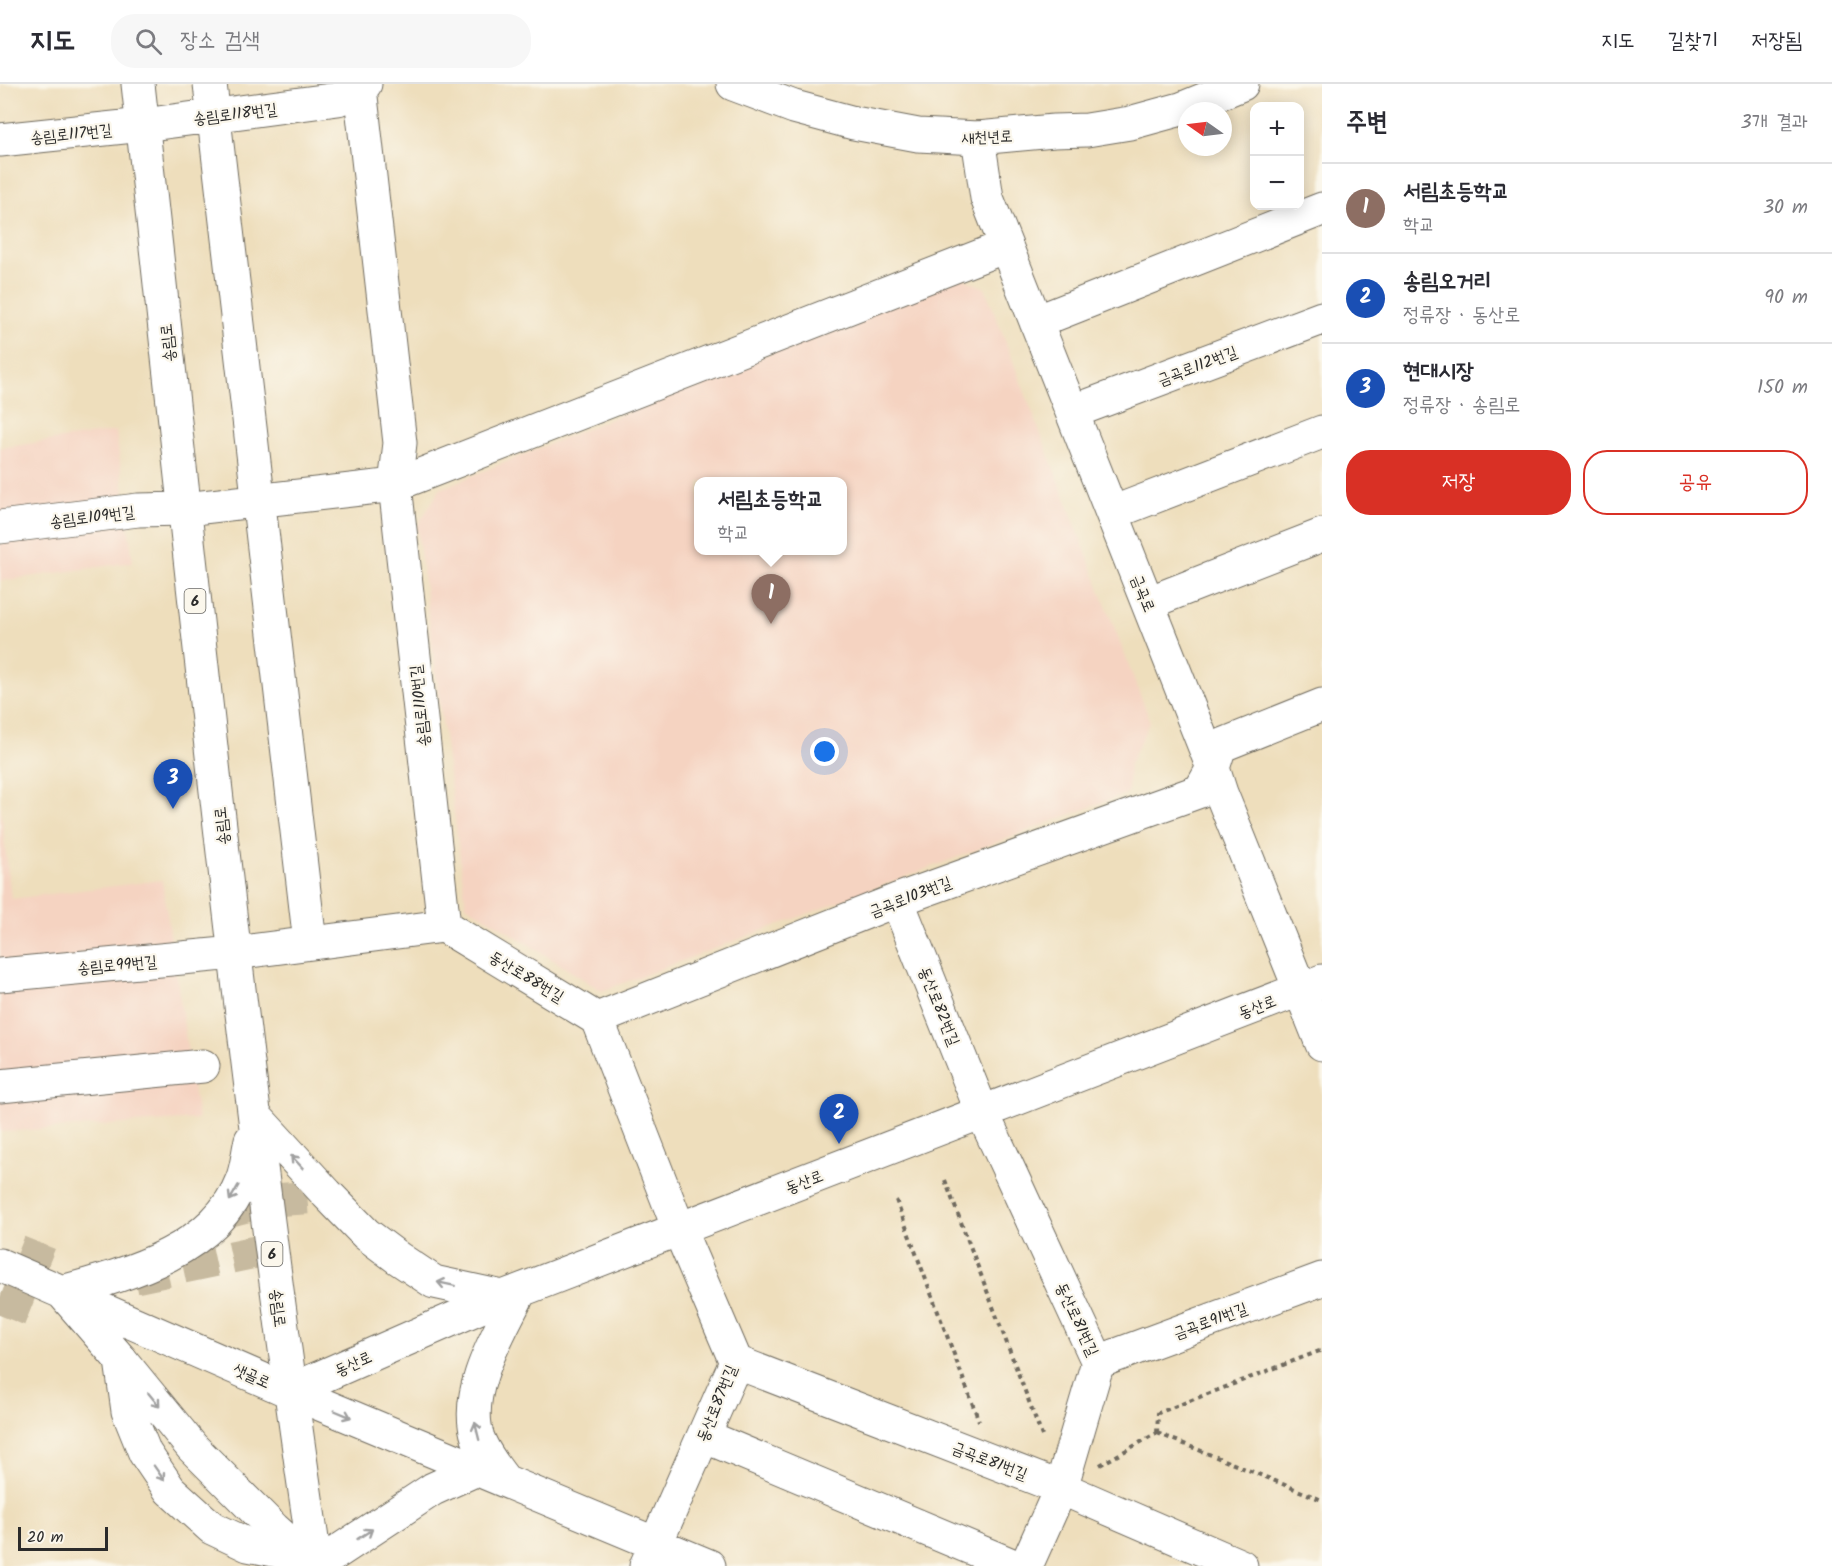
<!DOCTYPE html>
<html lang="ko">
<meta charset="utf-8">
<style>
:root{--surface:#fff;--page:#f7f7f7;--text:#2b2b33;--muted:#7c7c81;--line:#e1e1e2;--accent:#d93025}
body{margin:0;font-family:Kalam,"Poor Story",sans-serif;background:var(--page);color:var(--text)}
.controls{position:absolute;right:18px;top:18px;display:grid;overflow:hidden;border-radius:12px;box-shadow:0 3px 15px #0003}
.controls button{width:54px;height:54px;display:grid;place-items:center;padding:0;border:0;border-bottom:2px solid var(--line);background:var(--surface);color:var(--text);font:30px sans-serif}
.compass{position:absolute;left:1178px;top:18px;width:54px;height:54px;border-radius:50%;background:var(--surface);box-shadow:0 3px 15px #0003;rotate:284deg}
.scale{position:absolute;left:18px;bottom:15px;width:90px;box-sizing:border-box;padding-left:6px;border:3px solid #2b2b2b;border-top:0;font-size:16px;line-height:21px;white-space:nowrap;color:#2b2b2b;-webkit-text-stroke:4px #fbf7ec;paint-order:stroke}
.you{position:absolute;left:825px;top:668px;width:21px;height:21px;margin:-15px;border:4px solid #fff;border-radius:50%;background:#1a73e8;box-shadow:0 0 0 9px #1a73e833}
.badge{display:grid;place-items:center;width:39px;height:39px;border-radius:50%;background:var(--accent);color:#fff;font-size:20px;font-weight:700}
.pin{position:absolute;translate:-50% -50px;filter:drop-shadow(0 2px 3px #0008)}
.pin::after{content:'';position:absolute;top:32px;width:21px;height:18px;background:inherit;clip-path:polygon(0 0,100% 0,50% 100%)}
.popup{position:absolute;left:694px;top:393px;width:153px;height:78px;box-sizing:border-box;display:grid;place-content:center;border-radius:12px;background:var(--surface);filter:drop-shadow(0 2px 4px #0005);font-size:20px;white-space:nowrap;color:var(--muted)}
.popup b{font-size:22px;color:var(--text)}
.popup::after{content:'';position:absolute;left:50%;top:100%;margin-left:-12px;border:12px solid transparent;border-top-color:var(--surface)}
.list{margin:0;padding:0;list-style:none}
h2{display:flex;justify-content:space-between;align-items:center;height:78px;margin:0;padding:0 24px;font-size:26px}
h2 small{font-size:20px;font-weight:400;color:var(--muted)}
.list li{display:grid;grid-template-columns:39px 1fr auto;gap:18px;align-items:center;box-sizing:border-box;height:90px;padding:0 24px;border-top:2px solid var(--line)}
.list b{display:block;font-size:22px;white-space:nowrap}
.list p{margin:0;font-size:20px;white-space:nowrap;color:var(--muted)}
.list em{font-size:20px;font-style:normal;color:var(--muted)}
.actions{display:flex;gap:12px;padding:18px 24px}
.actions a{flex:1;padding:14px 0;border:2px solid var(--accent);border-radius:24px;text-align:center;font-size:21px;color:var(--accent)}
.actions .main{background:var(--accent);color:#fff}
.icon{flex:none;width:33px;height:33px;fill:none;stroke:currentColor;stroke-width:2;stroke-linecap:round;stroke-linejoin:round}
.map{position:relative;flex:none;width:1322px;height:1482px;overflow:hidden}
header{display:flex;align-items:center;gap:36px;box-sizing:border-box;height:84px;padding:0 30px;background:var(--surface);border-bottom:2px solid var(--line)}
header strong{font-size:28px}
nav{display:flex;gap:33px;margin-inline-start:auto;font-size:21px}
.search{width:420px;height:54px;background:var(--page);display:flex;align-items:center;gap:15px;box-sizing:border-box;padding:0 21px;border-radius:24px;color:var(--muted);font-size:22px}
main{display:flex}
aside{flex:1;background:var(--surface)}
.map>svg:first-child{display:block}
.built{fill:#f5d3c1;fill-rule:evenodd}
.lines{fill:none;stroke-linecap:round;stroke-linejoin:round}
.minor-tunnel{stroke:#c7ba9f;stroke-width:33;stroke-dasharray:33 16;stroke-linecap:butt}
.minor-casing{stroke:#6f6a5e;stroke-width:35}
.major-casing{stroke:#6f6a5e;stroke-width:35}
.path{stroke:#6f6a5e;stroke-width:4;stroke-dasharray:4.5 4.5;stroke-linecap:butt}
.minor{stroke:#fff;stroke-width:33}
.major{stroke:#fff;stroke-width:33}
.oneway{stroke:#a0a0a0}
.labels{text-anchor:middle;stroke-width:4.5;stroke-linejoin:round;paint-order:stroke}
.shield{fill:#fbf7ec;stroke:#696865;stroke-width:1.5}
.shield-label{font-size:15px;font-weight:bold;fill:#2b2b2b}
.street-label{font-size:16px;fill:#2b2b2b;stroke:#fbf7ec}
</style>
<header>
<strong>지도</strong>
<div class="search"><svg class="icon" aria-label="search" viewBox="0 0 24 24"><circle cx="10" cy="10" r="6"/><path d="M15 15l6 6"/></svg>장소 검색</div>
<nav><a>지도</a><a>길찾기</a><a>저장됨</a></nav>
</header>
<main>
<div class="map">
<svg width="1322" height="1482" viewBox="0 0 1322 1482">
<rect width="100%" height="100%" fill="#fbf7ec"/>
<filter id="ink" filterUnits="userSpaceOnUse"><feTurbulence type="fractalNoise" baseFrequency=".0167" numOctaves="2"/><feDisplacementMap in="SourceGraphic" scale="12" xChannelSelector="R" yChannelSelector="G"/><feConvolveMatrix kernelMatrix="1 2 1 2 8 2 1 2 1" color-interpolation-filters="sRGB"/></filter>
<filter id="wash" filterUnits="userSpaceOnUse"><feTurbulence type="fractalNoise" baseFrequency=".008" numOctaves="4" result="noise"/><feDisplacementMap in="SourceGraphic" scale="24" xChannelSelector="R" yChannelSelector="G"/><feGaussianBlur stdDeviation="1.35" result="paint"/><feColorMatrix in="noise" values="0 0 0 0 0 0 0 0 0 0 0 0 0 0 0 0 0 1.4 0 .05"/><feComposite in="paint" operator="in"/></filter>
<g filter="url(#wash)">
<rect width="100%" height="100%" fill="#eedebc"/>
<path class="built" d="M958,192L985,204L1150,637L1129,682L1128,709L602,907L466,821L417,443L440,405ZM699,398H843V466H699Z
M116,347L133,478L0,497V364Z
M0,717L11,815L162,796L198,1035L0,1048Z"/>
</g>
<g filter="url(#ink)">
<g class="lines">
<path class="minor-tunnel" d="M227,1127L269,1116L319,1113
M135,1193L275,1164
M9,1235L40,1158"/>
<g class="minor-casing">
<path id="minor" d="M210,0L310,859
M360,4L400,359L395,401L444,842
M978,54L987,114L1213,684L1221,709L1322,960
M0,56L143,41L338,15L365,0
M1036,238L1322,125
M1072,328L1322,234
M1112,429L1322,348
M0,443L138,426L185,425L395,401L1006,162
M1148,519L1322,451
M897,816L982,1028L1098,1278L1061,1404L1026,1482
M0,891L235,869L444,842L597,935L679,1145L736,1278L646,1482
M597,935L897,816L1200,707L1213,684L1220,662L1322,621
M0,1002L203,982
M121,1276L128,1327L145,1369L170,1406L212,1444L248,1461L304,1472
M736,1278L1061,1404L1241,1482
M1098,1278L1322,1195
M289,1307L503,1213L1322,897
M289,1307L709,1482
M704,1352L1014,1482
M505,1397C495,1384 484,1370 478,1354C462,1308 500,1248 520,1207"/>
</g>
<g class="major-casing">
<path id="major" d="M138,0C193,494 242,990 316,1482
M733,0L794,23L854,39L918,51L978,54L1054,47L1087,46L1130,39L1181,25L1242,0
M256,1033L327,1110L366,1150L398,1174L434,1198L503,1213
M0,1181L289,1307
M62,1208L121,1276L192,1363L274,1445L315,1482
M62,1208C127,1190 215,1167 242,1096C247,1084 248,1068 251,1056
M316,1482L433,1405L477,1385"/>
</g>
<path class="path" d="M945,1096L1042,1352
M896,1116L979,1337
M1157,1349L1158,1329L1322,1266
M1157,1349L1322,1416
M1100,1381L1157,1349"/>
<use href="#minor" class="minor"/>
<use href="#major" class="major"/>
</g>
<defs><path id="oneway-shaft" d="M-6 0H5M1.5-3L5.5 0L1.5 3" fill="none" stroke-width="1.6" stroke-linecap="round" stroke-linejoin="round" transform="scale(1.5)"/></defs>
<g class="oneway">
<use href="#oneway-shaft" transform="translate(297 1078) rotate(-133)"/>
<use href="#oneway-shaft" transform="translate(234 1109) rotate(120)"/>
<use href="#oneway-shaft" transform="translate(446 1200) rotate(-168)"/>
<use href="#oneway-shaft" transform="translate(154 1316) rotate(51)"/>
<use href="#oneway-shaft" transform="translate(343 1330) rotate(23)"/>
<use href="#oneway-shaft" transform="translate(477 1347) rotate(-104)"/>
<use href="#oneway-shaft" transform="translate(159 1389) rotate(55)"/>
<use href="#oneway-shaft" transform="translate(365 1450) rotate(-33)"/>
</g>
</g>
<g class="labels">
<g class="shield">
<rect x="184.5" y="505" width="21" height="24" rx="4.5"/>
<rect x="261.5" y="1158" width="21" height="24" rx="4.5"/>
</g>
<g class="shield-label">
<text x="195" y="522">6</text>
<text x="272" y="1175">6</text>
</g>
<g class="street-label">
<text transform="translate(235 29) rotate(-7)" y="6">송림로118번길</text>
<text transform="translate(71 49) rotate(-6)" y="6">송림로117번길</text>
<text transform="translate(987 52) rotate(-2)" y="6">새천년로</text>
<text transform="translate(167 259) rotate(-96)" y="6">송림로</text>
<text transform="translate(1197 281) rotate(-21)" y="6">금곡로112번길</text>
<text transform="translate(92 432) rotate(-7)" y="6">송림로109번길</text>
<text transform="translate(1144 509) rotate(68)" y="6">금곡로</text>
<text transform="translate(419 622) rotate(-96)" y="6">송림로110번길</text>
<text transform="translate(221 742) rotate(-96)" y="6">송림로</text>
<text transform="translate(910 812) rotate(-21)" y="6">금곡로103번길</text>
<text transform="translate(117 880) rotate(-5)" y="6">송림로99번길</text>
<text transform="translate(527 892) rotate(31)" y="6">동산로88번길</text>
<text transform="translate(940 922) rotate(68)" y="6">동산로82번길</text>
<text transform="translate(1257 922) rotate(-21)" y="6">동산로</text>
<text transform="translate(804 1097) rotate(-21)" y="6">동산로</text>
<text transform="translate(279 1224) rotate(83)" y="6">송림로</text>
<text transform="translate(1078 1235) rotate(65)" y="6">동산로81번길</text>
<text transform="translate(1210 1236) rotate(-20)" y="6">금곡로91번길</text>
<text transform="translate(353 1279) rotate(-24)" y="6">동산로</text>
<text transform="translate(252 1291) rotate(24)" y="6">샛골로</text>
<text transform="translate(716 1319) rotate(-68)" y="6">동산로87번길</text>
<text transform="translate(990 1376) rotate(21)" y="6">금곡로81번길</text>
</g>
</g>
</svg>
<div class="controls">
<button>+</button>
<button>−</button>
</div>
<svg class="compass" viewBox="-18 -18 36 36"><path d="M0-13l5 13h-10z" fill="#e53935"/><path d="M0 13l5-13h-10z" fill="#7c7c81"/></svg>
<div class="scale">20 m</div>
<div class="you"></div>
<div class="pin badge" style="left:771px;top:540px;background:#8d6e63">1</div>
<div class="popup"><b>서림초등학교</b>학교</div>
<div class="pin badge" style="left:839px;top:1060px;background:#1a4fb4">2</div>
<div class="pin badge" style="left:173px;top:725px;background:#1a4fb4">3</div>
</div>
<aside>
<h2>주변<small>3개 결과</small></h2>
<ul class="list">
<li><span class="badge" style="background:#8d6e63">1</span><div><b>서림초등학교</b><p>학교</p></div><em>30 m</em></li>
<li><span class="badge" style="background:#1a4fb4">2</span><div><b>송림오거리</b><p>정류장 · 동산로</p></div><em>90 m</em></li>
<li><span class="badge" style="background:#1a4fb4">3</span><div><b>현대시장</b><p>정류장 · 송림로</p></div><em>150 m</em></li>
</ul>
<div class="actions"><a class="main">저장</a><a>공유</a></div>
</aside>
</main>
